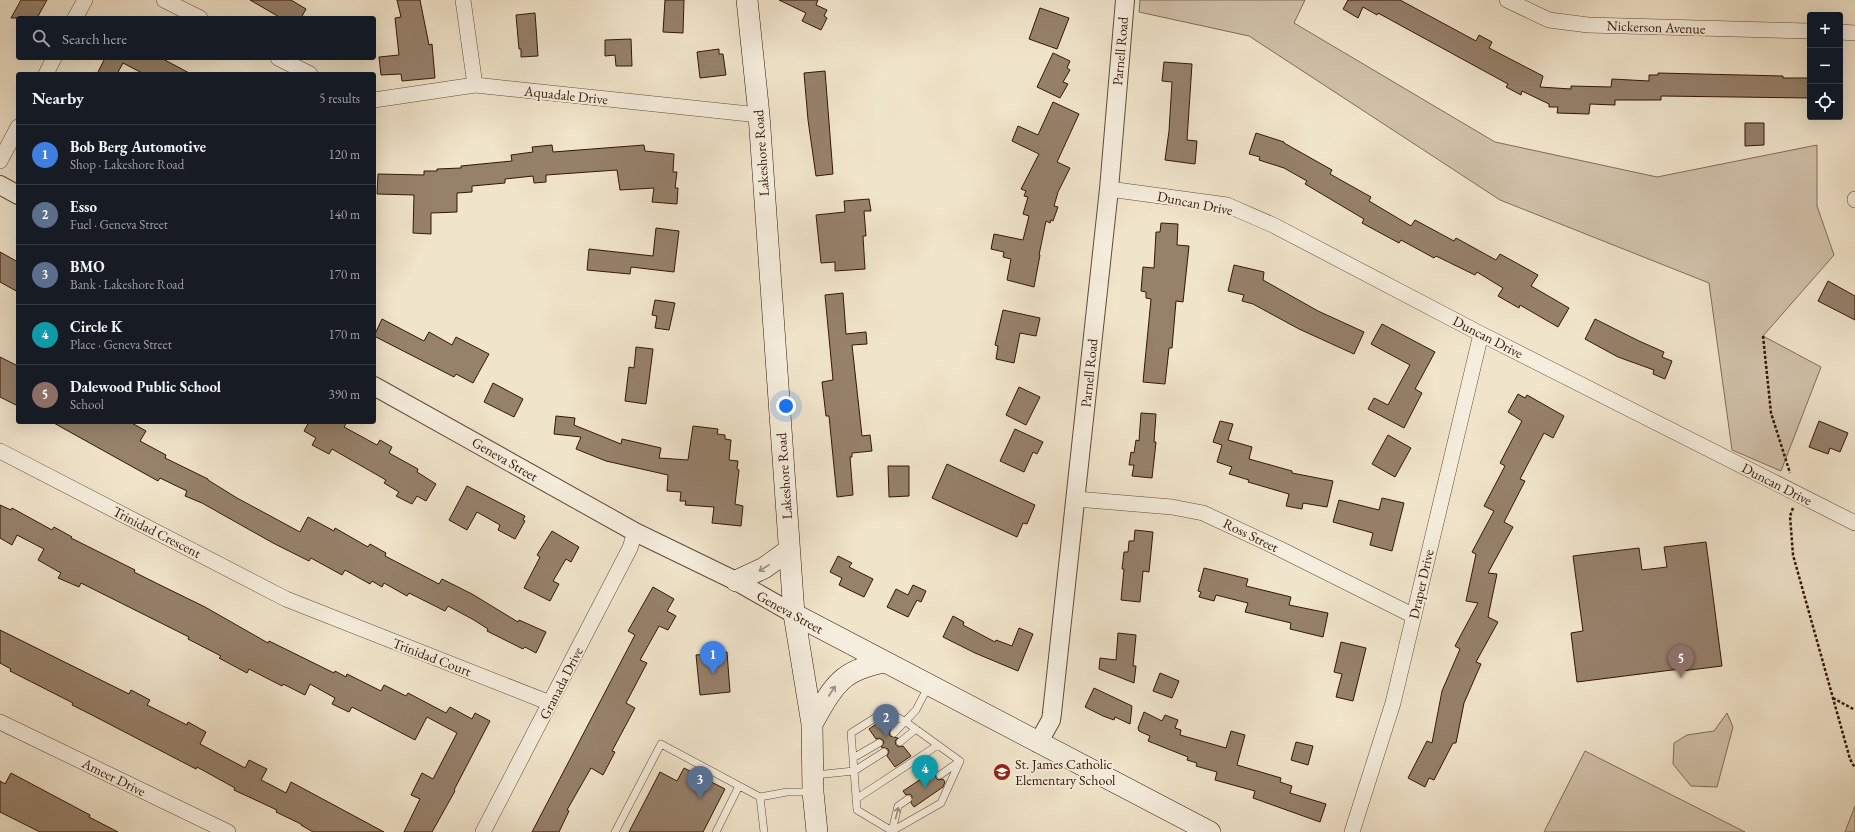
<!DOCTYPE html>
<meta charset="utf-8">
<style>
:root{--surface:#171b24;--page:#20242c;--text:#f1f3f6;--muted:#9ea1a6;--line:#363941;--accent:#c59692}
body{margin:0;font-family:"EB Garamond",serif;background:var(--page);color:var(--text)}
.controls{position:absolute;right:12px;top:12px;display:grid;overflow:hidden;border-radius:4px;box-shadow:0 4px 16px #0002}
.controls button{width:36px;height:36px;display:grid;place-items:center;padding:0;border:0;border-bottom:1px solid var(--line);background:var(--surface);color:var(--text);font:20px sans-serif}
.you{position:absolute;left:786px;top:406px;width:14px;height:14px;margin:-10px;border:3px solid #fff;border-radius:50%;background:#1a73e8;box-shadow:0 0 0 6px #1a73e833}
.badge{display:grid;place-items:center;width:26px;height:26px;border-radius:50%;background:var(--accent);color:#fff;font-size:13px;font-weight:700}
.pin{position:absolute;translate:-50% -33px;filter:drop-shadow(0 1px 2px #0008)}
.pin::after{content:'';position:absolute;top:21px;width:14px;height:12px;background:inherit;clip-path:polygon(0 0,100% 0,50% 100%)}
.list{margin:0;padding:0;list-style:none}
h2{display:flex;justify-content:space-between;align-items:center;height:52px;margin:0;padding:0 16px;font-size:17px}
h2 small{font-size:13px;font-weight:400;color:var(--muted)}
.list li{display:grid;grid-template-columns:26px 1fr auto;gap:12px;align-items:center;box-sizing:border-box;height:60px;padding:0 16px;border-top:1px solid var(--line)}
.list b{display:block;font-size:15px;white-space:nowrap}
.list p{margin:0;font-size:13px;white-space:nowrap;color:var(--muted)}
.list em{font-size:13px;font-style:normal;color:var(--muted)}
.icon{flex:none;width:22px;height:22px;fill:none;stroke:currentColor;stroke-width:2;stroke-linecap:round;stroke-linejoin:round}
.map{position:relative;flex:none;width:1855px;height:832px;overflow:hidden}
.search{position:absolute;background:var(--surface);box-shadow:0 4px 16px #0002;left:16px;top:16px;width:360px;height:44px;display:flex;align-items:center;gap:10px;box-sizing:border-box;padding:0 14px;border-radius:4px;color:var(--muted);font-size:15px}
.panel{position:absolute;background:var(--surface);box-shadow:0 4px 16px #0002;left:16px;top:72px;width:360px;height:352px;border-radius:4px}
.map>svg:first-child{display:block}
.green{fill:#d0c1a9;stroke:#826c57}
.building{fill:#96816b;stroke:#341605}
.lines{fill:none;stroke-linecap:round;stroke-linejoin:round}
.service-casing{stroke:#634a36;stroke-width:8}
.minor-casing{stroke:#634a36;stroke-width:16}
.tertiary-casing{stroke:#634a36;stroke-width:20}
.secondary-casing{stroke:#341605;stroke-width:22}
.path{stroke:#341605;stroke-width:2.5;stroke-dasharray:3 2;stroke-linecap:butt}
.service{stroke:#f5eddd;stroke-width:7}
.minor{stroke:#f5eddd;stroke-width:15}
.tertiary{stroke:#f5eddd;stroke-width:18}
.secondary{stroke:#f5eddd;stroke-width:21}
.oneway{stroke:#9e8c7c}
.labels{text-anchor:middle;stroke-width:4;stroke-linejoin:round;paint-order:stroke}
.street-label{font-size:14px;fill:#341605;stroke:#f5eddd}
.poi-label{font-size:14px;fill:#341605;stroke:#f5eddd;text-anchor:start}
</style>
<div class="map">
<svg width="1855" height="832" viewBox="0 0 1855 832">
<rect width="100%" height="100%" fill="#f0e4ca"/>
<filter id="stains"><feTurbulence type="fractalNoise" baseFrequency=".005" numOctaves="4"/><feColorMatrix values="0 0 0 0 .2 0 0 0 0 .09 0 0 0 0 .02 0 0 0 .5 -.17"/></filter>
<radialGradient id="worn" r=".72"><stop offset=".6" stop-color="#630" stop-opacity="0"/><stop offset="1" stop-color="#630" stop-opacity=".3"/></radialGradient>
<path class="green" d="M1140,0H1305L1294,23L1495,142L1657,177L1817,145V206L1834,255L1763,336L1821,367L1781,471L1732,450L1709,283L1500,200L1249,36L1139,12Z
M1727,713L1733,727L1717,787L1691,786L1673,764L1674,743L1687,735L1714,731Z
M1585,751L1745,832H1544Z
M1855,806V832H1845Z"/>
<path class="building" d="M21,0H47L37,18H11Z
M250,0H291L306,9L301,18H281Z
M397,0H420L429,45L432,44L435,78L402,81L401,74L381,75L379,57L399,55L395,18L401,17Z
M665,0H684L683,33L663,32Z
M779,0H818L816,5L827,10L824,16L827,18L821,30L802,21L806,13Z
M1348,0H1400L1476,41L1479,35L1492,42L1489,48L1543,76L1540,87L1571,89V86L1611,87L1612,79L1649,81V75H1658V73L1783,76V78H1810V98L1661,96V100H1615V105L1590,104L1589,114L1557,113L1558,107H1549V104L1522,91L1521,95L1506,87L1508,84L1378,13L1377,15L1363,7L1358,18L1343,9Z
M1040,8L1069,18L1057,49L1029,39Z
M535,13L538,56L521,57V49H519L516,15Z
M631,39L632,66H616L615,55L605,56V40Z
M719,49V54H723L726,75L700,78L697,52Z
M1053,53L1070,61L1067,68L1070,70L1063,82L1068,84L1060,98L1037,87Z
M105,58H161L191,74H144L123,63L117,74H97Z
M1164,62L1192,64L1187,140L1197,141L1195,164L1165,160L1169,131L1172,82L1162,81Z
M825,71L833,174L816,176L808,120L804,73Z
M1053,102L1079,114L1057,162L1070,168L1058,192L1054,206L1058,207L1053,221L1051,220L1050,223L1046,221L1039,255H1040L1034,287L1007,280L1011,259L1003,257L1004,252L991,249L994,234L1023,240L1029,216L1023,214L1028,197L1024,196L1026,191L1021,189L1039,154L1012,141L1018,126L1038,135Z
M1745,123H1764V145L1745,146Z
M1256,133L1284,142V143L1332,170L1330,174L1371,197L1369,201L1411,226L1415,220L1454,241L1456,238L1496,260L1500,254L1538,275L1531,286L1569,308L1558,327L1520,305L1519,308L1498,296L1503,288L1477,272L1475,275L1436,256L1434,258L1401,240L1399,243L1362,223L1364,219L1305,184L1307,181L1284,168L1259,160L1260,157L1249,154Z
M552,145L553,152L644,145L645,151L674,154L673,172H677L675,188H678L677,204L652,202L654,188L620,190L617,170L546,175V182L534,183L533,176L505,179V183L472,186V192L457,193V212L431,213V234L413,233L414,195L377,194L378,174L424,175V171H437V169L461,168V166L512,161L511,155L533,152L532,147Z
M869,199L871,211H864L866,236H863L865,269L835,271V262L821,263L816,215L845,212L844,201Z
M1161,223L1178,224L1177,245L1189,246L1183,302L1176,301L1172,348H1169L1165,384L1143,382L1151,299L1146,298V292L1141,291L1143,267L1154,268L1156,232H1160Z
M656,228L679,231L674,272L631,267L630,274L587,270L589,249L653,256Z
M0,252L18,262V292L0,282Z
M1234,265L1264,272L1263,280L1318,311L1364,332L1354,354L1299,329L1253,304L1242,301L1244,295L1228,291Z
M1828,281L1855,296V320L1818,301Z
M843,293L846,334L866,332L867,344L852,345L862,436L870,435L872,451L852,453V457H850L853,495L837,497L829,416H826L822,382L833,380L825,295Z
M655,300L675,303L669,330L655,328L657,316L652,315Z
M1003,310L1040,318L1036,336L1020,333L1014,363L996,359L998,346L995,345Z
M382,319L424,341L429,332L452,345L456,337L489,354L473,383L456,374L454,377L374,336Z
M1595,319L1639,341L1664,352L1662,357L1672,361L1665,379L1653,374L1654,370L1618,357L1585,339Z
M1382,324L1435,352L1415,389L1422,393L1404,428L1368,409L1374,398L1388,405L1410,365L1371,344Z
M636,347L653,349L646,404L625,401L629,367L634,368Z
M0,357L18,366V406L0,397Z
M493,383L523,399L514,417L484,402Z
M1019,387L1040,397L1026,425L1006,415Z
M1518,394L1525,398L1527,395L1564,416L1553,438L1544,433L1520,479L1525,481L1504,522L1513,527L1488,573L1497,574L1488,617L1498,622L1476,662L1481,664L1464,703L1456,743H1453L1434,780L1429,778L1425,787L1408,778L1427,741L1432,743L1442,691L1460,649L1455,646L1478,603L1466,601L1476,554L1472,552L1494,511L1484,506L1505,466L1500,463L1522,421L1508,412Z
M1141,413L1156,414L1154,442H1156L1152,478L1132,476L1134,465H1129L1131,452L1134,453L1136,440L1139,441Z
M556,416L575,418L574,425L621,444L622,439L661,448L659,458L688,460L693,426L718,429L717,434L725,435V439L731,440L729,460L738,461L737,469L739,470L735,504L743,506L741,526L712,523L714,507L685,505L686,501H680L681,492L667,491L668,475L606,461L576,449L581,437L554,434Z
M1220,421L1233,424L1228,440L1252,447L1249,459L1292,471V473L1333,481L1327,507L1303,503L1302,509L1286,506L1289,494L1248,482L1249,480L1229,474L1232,467L1217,462L1222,445L1213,442Z
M1819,421L1848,433L1840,452L1830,448L1828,454L1809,447Z
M52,422H130L146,431L140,441L166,455L165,458L208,479V480L237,498L300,532L308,517L334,531L335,528L368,547L370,544L386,553L385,556L439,584L442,579L472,594L518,622L519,620L546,632L536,653L525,647L523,649L487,631L488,629L474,620L448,606L445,611L409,593L407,596L384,583L382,587L372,581L370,584L345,570L342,575L311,558L309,561L273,543L202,503L185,496L187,491L160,478L158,481Z
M309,422H347L344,427L377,445L380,440L392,447L389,453L418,469L417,472L436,484L426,501L417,496L412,504L396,496L399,492L384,483L386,480L332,449L329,454L312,445L316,438L304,431Z
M1015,429L1043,442L1037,454L1033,452L1024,472L1000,461Z
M1388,435L1411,448L1395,477L1372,464Z
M947,464L1035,505L1027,524L1023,523L1017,537L932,498Z
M888,466H909V496L889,497Z
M467,486L525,516L523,520L525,521L515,539L498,530L500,525L477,512L467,530L449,520Z
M1382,498L1404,503L1392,551L1370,545L1373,533L1333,522L1339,500L1379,510Z
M0,505L11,510L12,508L52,530L54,527L72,537L71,538L135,570L134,572L156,583L205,607L268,643L269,641L334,673L335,671L346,677L347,674L381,691L384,685L406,696L408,693L446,713L450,707L472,719L475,713L490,721L454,790L455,791L432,832H404L420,799L411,795L422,773L433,779L457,733L427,717L415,740L352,707L349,712L332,704L335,698L310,684L305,695L283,684L282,686L249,669L247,673L219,658L221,656L188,639L189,637L81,583L79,587L58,578L61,573L38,560L44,549L17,535L12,545L0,538Z
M1135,530L1153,532L1149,572L1143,571L1140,602L1121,600L1124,569H1122L1124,552H1128L1129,541H1134Z
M552,531L579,547L571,562L566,559L553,581L559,584L550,601L524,588L540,557L537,555Z
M1706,542L1722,666L1681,671L1680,669L1577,682L1571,633L1583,631L1573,556L1639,548L1642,570L1667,567L1664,547Z
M838,556L852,563L849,567L873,579L864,597L839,585L842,578L830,572Z
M1204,568L1248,579L1246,586L1291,597L1289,605L1328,613L1323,637L1290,629L1291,623L1245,612L1248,603L1216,595L1214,601L1199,597L1201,592L1198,591Z
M913,585L926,591L921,602L917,600L908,617L887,607L896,589L908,595Z
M653,587L674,599L667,611L676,616L668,630L659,626L640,660L647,663L626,703L635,708L612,751L615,752L603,775L591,768L567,810L569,811L559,832H532L635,635L628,631Z
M953,616L964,622L963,625L995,642L996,640L1012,646L1019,628L1033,634L1018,671L975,653L943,637Z
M0,630L129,694L131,690L150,700L147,705L187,725L188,722L206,732L200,744L245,768L249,760L267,769L261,780L273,786L286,793L291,782L384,832H313L301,825V824L276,812L277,810L234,790L235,788L197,767L196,769L90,714L72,705L73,703L10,671L11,669L0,663Z
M1118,633L1136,635L1133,666H1136L1134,683L1099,669L1100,658L1116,660Z
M1341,642L1366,648L1353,701L1336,697L1342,674L1334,672Z
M727,652L730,692L700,695L696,655Z
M1160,673L1179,681L1172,698L1153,691Z
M1094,688L1132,706L1130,724L1115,717L1114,720L1103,716L1085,707Z
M1144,712L1162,721L1165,715L1178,720L1175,728L1181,730L1180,735L1226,748L1231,731L1245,735L1237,765L1281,778L1280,782L1292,786L1290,793L1326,804L1320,822L1253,798L1255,791L1215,780L1217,772L1196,766L1197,763L1187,760L1188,757L1148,741L1150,736L1139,731L1138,728Z
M885,718L891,729L889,732L890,736L898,738L895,741L896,745L899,747L903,746L911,756L895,767L887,756L889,752L888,749L881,747L884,743L883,740L879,738L876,739L869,729Z
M1296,742L1313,746L1308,765L1291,760Z
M684,768L725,789L703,832H629L660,772L677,781Z
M936,769L937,771L935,773L936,778L938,780L943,779L945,782L943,787L914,807L911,803L912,796L910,794L906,795L903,791Z
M11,773L90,815L89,817L118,832H40L0,812V781L5,784Z"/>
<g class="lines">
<g class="service-casing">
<path id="service" d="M894,733L916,710L928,687
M900,742L916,729
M853,758L879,743
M815,775L854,771L857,810L892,831L941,803L960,761L906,722L886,711L851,733L854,771L884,752
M940,775L960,761
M760,797L764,832
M856,799L938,745
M892,831L898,806L908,799
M615,832L661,744L760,797L787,792H811
M716,832L739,786"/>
</g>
<g class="minor-casing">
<path id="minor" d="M164,0L200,18
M463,0L475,85
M1507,0L1549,20L1588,25L1810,31
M75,18L85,0
M1840,32L1855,33
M278,58L310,74
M46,74L54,58
M374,100L475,85L759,115
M0,161L18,127
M1109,189L1227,205L1273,225L1481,334L1855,523
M1855,199V200
M0,451L286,599L550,703
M1076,499L1172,507L1203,513L1280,549L1414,616
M0,722L228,832
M483,832L630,548L635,532
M1352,832L1393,703L1481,334"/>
</g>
<g class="tertiary-casing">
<path id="tertiary" d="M0,185L18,195
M374,386L635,532L736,581L794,614
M1038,743L1051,720L1052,713L1109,189L1125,0"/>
</g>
<g class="secondary-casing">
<path id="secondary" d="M747,0L759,115L794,614L812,724L813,792L817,832
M736,581L764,568L789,550
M794,614L1210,832
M812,724C833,687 840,670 885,662"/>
</g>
<path class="path" d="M1763,336L1771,413L1790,473
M1793,508L1790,516L1793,555L1850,759L1855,768
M1833,698L1855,710"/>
<use href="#service" class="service"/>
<use href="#minor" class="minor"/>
<use href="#tertiary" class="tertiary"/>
<use href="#secondary" class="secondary"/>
</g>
<defs><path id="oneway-shaft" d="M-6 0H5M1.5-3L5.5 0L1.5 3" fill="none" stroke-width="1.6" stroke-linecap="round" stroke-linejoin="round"/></defs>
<g class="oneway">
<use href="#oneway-shaft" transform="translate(764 568) rotate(148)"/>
<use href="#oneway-shaft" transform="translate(832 691) rotate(-57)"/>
<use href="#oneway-shaft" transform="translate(897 813) rotate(-75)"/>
</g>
<defs>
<g id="school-disc" transform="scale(0.9)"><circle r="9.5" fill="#8f2418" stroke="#f5eddd"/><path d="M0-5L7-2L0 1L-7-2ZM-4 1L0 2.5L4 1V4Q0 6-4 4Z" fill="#fff"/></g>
</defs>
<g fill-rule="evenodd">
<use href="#school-disc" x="1002" y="772"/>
</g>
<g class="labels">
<g class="street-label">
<text transform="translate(1656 27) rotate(2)" y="5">Nickerson Avenue</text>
<text transform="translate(1120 51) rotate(-85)" y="5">Parnell Road</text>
<text transform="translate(566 95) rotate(6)" y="5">Aquadale Drive</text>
<text transform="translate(761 153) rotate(-94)" y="5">Lakeshore Road</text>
<text transform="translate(1195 203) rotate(11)" y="5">Duncan Drive</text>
<text transform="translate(1488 337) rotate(27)" y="5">Duncan Drive</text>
<text transform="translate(1089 373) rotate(-84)" y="5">Parnell Road</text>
<text transform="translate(505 459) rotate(30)" y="5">Geneva Street</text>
<text transform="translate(784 476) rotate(-94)" y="5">Lakeshore Road</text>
<text transform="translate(1777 484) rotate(27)" y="5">Duncan Drive</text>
<text transform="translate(157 532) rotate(27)" y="5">Trinidad Crescent</text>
<text transform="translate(1251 535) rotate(26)" y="5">Ross Street</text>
<text transform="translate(1421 584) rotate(-77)" y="5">Draper Drive</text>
<text transform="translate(790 612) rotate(29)" y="5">Geneva Street</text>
<text transform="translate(432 657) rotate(21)" y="5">Trinidad Court</text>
<text transform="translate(561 683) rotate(-63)" y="5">Granada Drive</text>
<text transform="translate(114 777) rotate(26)" y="5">Ameer Drive</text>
</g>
<g class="poi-label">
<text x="1015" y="769">St. James Catholic<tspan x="1015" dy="16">Elementary School</tspan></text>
</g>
</g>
<rect width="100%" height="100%" filter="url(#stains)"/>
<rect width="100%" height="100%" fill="url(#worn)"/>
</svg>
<div class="controls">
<button>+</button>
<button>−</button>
<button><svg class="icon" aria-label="locate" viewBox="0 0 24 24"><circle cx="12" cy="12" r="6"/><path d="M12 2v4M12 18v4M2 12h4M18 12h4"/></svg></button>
</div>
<div class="you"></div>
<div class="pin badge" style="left:713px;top:674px;background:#3f7fe0">1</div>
<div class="pin badge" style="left:886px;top:737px;background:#5c6f8a">2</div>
<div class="pin badge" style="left:700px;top:799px;background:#5c6f8a">3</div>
<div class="pin badge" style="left:925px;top:788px;background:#0f9aa8">4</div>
<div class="pin badge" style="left:1681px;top:678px;background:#8d6e63">5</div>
<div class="search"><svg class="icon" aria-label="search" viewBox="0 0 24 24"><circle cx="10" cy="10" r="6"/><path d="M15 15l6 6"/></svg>Search here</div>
<section class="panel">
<h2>Nearby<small>5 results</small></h2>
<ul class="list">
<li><span class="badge" style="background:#3f7fe0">1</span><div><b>Bob Berg Automotive</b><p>Shop · Lakeshore Road</p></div><em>120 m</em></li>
<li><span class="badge" style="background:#5c6f8a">2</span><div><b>Esso</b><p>Fuel · Geneva Street</p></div><em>140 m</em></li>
<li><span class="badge" style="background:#5c6f8a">3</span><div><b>BMO</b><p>Bank · Lakeshore Road</p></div><em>170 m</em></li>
<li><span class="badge" style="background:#0f9aa8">4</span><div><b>Circle K</b><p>Place · Geneva Street</p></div><em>170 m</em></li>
<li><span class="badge" style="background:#8d6e63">5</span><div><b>Dalewood Public School</b><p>School</p></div><em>390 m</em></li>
</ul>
</section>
</div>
